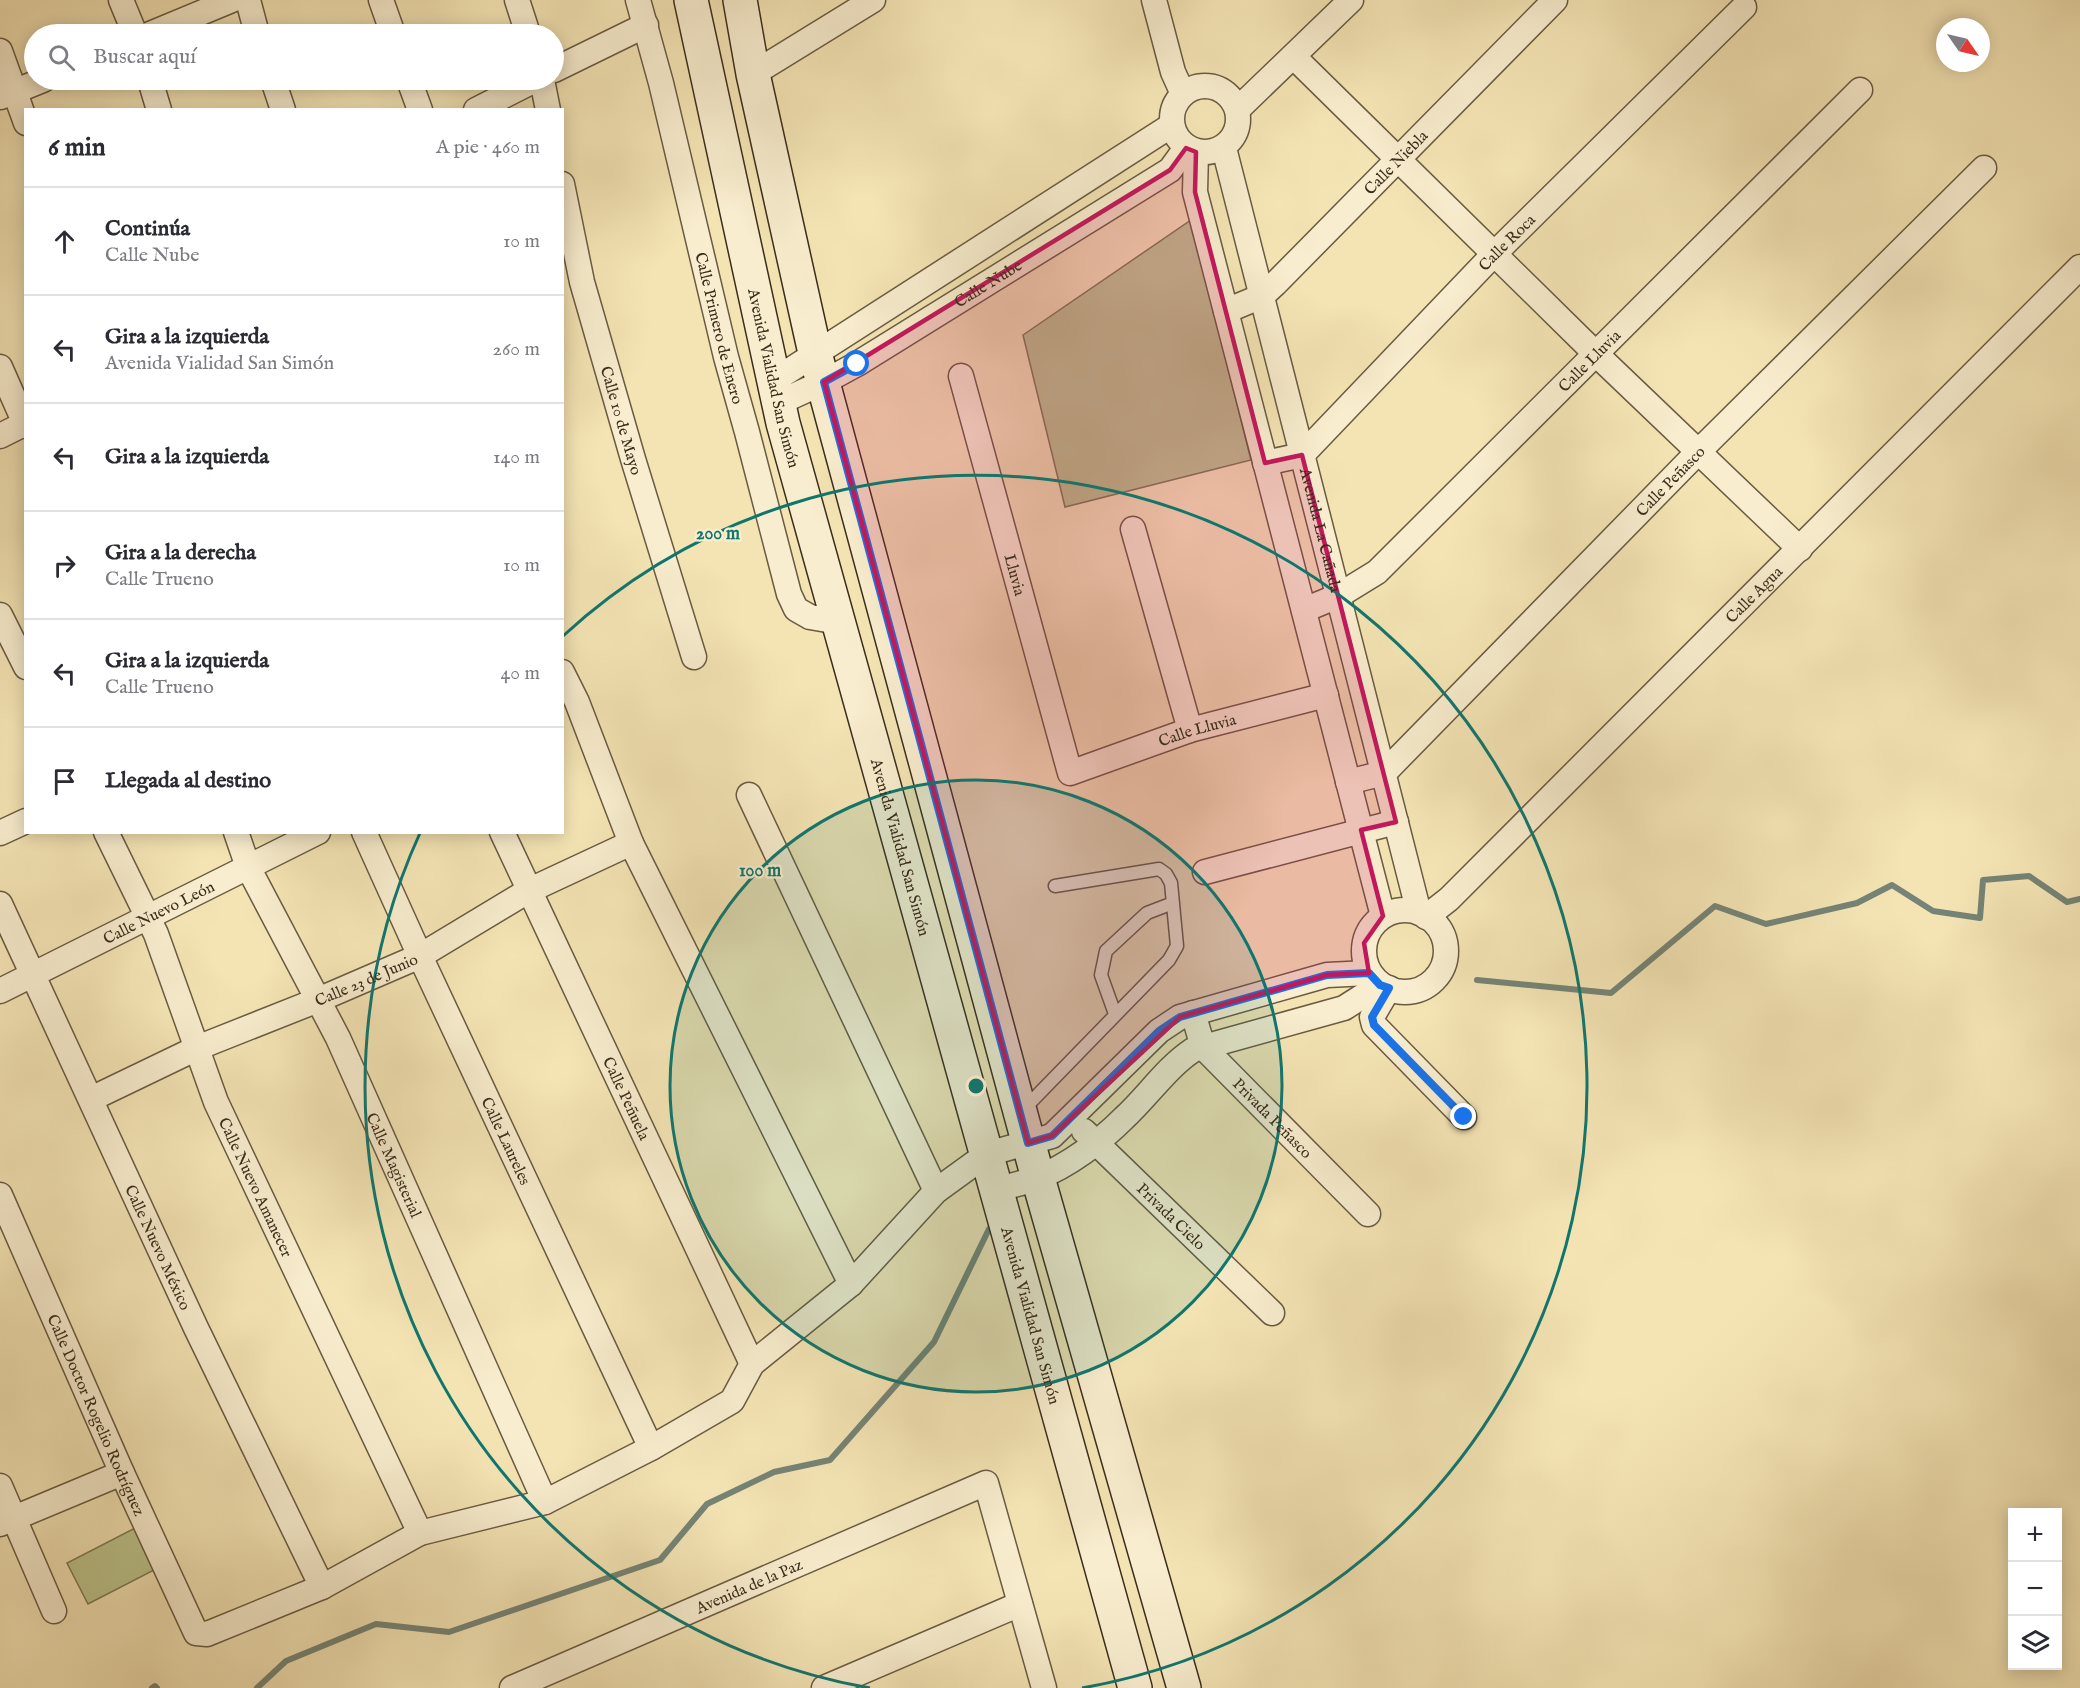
<!DOCTYPE html>
<html lang="es">
<meta charset="utf-8">
<style>
:root{--surface:#fff;--page:#f2f2f3;--text:#2b2b33;--muted:#7c7c81;--line:#e1e1e2}
body{margin:0;font-family:"IM FELL English",serif;background:var(--page);color:var(--text)}
.controls{position:absolute;right:18px;bottom:18px;display:grid;overflow:hidden;border-radius:0px;box-shadow:0 3px 15px #0003}
.controls button{width:54px;height:54px;display:grid;place-items:center;padding:0;border:0;border-bottom:2px solid var(--line);background:var(--surface);color:var(--text);font:30px sans-serif}
.compass{position:absolute;left:1936px;top:18px;width:54px;height:54px;border-radius:50%;background:var(--surface);box-shadow:0 3px 15px #0003;rotate:124deg}
.stop{position:absolute;width:18px;height:18px;margin:-14px;border:4px solid #1a73e8;border-radius:50%;background:#fff}
.stop.end{background:#1a73e8;border-color:#fff;box-shadow:0 2px 6px #0008}
.list{margin:0;padding:0;list-style:none}
h2{display:flex;justify-content:space-between;align-items:center;height:78px;margin:0;padding:0 24px;font-size:26px}
h2 small{font-size:20px;font-weight:400;color:var(--muted)}
.list li{display:grid;grid-template-columns:39px 1fr auto;gap:18px;align-items:center;box-sizing:border-box;height:108px;padding:0 24px;border-top:2px solid var(--line)}
.list b{display:block;font-size:22px;white-space:nowrap}
.list p{margin:0;font-size:20px;white-space:nowrap;color:var(--muted)}
.list em{font-size:20px;font-style:normal;color:var(--muted)}
.icon{flex:none;width:33px;height:33px;fill:none;stroke:currentColor;stroke-width:2;stroke-linecap:round;stroke-linejoin:round}
.map{position:relative;flex:none;width:2080px;height:1688px;overflow:hidden}
.search{position:absolute;background:var(--surface);box-shadow:0 3px 15px #0003;left:24px;top:24px;width:540px;height:66px;display:flex;align-items:center;gap:15px;box-sizing:border-box;padding:0 21px;border-radius:33px;color:var(--muted);font-size:22px}
.panel{position:absolute;background:var(--surface);box-shadow:0 3px 15px #0003;left:24px;top:108px;width:540px;height:726px;border-radius:0px}
.map>svg:first-child{display:block}
.green{fill:#bcc48c;stroke:#7c7854;stroke-width:1.5}
.lines{fill:none;stroke-linecap:round;stroke-linejoin:round}
.stream{stroke:#758476;stroke-width:6}
.service-casing{stroke:#695b42;stroke-width:15}
.minor-casing{stroke:#695b42;stroke-width:27}
.secondary-casing{stroke:#3b2d1c;stroke-width:36}
.service{stroke:#f8edce;stroke-width:12}
.minor{stroke:#f8edce;stroke-width:24}
.secondary{stroke:#f8edce;stroke-width:33}
.route{stroke:#1a73e8;stroke-width:8}
.marked{fill:#c2185b;fill-opacity:0.2;stroke:#c2185b;stroke-width:4.5;stroke-linejoin:round}
.ring{fill:none;stroke:#0f766e;stroke-width:3}
.labels{text-anchor:middle;stroke-width:4.5;stroke-linejoin:round;paint-order:stroke}
.street-label{font-size:16px;fill:#3b2d1c;stroke:#f8edce}
.centre{fill:#0f766e;stroke:#f8edce;stroke-width:3}
.ring-label{font-size:18px;text-anchor:middle;font-weight:bold;fill:#0f766e;stroke:#f8edce;stroke-width:4.5;stroke-linejoin:round;paint-order:stroke}
</style>
<div class="map">
<svg width="2080" height="1688" viewBox="0 0 2080 1688">
<rect width="100%" height="100%" fill="#f4e4b4"/>
<filter id="stains"><feTurbulence type="fractalNoise" baseFrequency=".00333" numOctaves="4"/><feColorMatrix values="0 0 0 0 .2 0 0 0 0 .09 0 0 0 0 .02 0 0 0 .5 -.17"/></filter>
<radialGradient id="worn" r=".72"><stop offset=".6" stop-color="#630" stop-opacity="0"/><stop offset="1" stop-color="#630" stop-opacity=".3"/></radialGradient>
<path class="green" d="M1191,220L1251,460L1065,507L1023,335Z
M137,1527L158,1568L88,1604L67,1563Z"/>
<g class="lines">
<path class="stream" d="M1477,980L1611,993L1715,906L1766,924L1857,903L1892,885L1933,911L1980,918L1983,880L2029,876L2067,902L2080,899
M152,1688L155,1686L157,1688
M257,1688L286,1661L376,1624L449,1632L660,1560L707,1504L774,1472L830,1460L934,1342L989,1229"/>
<g class="service-casing">
<path id="service" d="M1115,1014L1101,975L1106,951L1147,913L1173,903
M1023,1110L1169,960L1177,946L1171,883L1166,874L1159,869L1055,886"/>
</g>
<g class="minor-casing">
<g id="minor">
<path d="M121,0L135,34"/>
<path d="M248,0L257,34"/>
<path d="M381,0L393,34"/>
<path d="M517,0L528,34"/>
<path id="s1" d="M638,0L661,83L726,357L747,432L789,594L796,609L810,617L839,622"/>
<path d="M1154,0L1173,72L1183,94"/>
<path d="M150,34L232,0"/>
<path d="M0,51L26,123"/>
<path d="M1294,57L1595,353L1800,549"/>
<path d="M554,70L646,25"/>
<path d="M753,74L873,0"/>
<path d="M150,80L159,110"/>
<path d="M273,80L283,110"/>
<path d="M409,80L420,110"/>
<path d="M542,80L548,110"/>
<circle cx="1205" cy="119" r="33"/>
<path d="M1,97L43,80"/>
<path d="M1238,109L1351,0"/>
<path d="M476,110L535,80"/>
<path id="s2" d="M1224,148L1419,913"/>
<path d="M1196,152L1195,192L1383,916"/>
<path id="s3" d="M562,184L582,282L633,459L694,657"/>
<path id="s4" d="M1226,311L1262,296L1275,284L1555,0"/>
<path d="M0,367L26,426"/>
<path id="s5" d="M961,376L1070,773L1190,730L1326,695"/>
<path d="M773,381L1172,125"/>
<path id="s6" d="M778,403L824,382L857,364L1170,170L1186,148"/>
<path d="M0,436L24,424"/>
<path id="s7" d="M1265,463L1302,455L1494,254L1744,7"/>
<path d="M1133,529L1190,730"/>
<path id="s8" d="M1304,610L1338,596L1377,572L1860,90"/>
<path d="M0,615L26,667"/>
<path d="M562,672L577,702L631,843L851,1284"/>
<path id="s9" d="M1348,782L1384,773L1698,452L1984,168"/>
<path d="M749,795L936,1191"/>
<path id="s10" d="M106,832L156,934L216,1102L420,1533"/>
<path id="s11" d="M236,832L248,867L338,1038L545,1502"/>
<path id="s12" d="M364,832L420,956L651,1448"/>
<path id="s13" d="M502,832L752,1364"/>
<path d="M0,833L26,821"/>
<path d="M1205,872L1396,822"/>
<path id="s14" d="M0,904L196,1328L322,1587"/>
<circle cx="1405" cy="951" r="41"/>
<path id="s15" d="M1426,917L1449,899L2080,267"/>
<path d="M1389,988L1372,1017L1374,1025L1464,1117"/>
<path id="s16" d="M0,991L318,832"/>
<path id="s17" d="M1193,1013L1203,1047L1368,1214"/>
<path id="s18" d="M91,1099L197,1048L318,1000L420,956L528,891L631,843"/>
<path id="s19" d="M1084,1131L1272,1313"/>
<path d="M997,1189C1010,1186 1024,1183 1037,1178C1068,1166 1100,1142 1124,1118C1148,1096 1166,1068 1193,1050L1344,1008L1380,985"/>
<path id="s20" d="M0,1195L122,1473L196,1633L207,1634L322,1587L420,1533L545,1502L651,1448L732,1401L752,1364L851,1284L936,1191L987,1154L1052,1136L1159,1031L1180,1017L1327,975L1369,973"/>
<path d="M0,1486L54,1611"/>
<path d="M0,1524L122,1473"/>
<path id="s21" d="M512,1688L986,1483L1044,1688"/>
<path d="M824,1688L1020,1604"/>
</g>
</g>
<g class="secondary-casing">
<g id="secondary">
<path id="s22" d="M691,0L783,423L1135,1688"/>
<path d="M740,0L753,74L815,353L1038,1178L1184,1688"/>
</g>
</g>
<use href="#service" class="service"/>
<use href="#minor" class="minor"/>
<use href="#secondary" class="secondary"/>
</g>
<g class="lines">
<path class="route" d="M857,364L824,382L1028,1143L1052,1136L1159,1031L1180,1017L1327,975L1369,973L1380,985L1389,988L1372,1017L1374,1025L1464,1117"/>
</g>
<path class="marked" d="M1186,148L1196,152L1195,192L1265,463L1302,455L1396,822L1361,830L1383,916L1364,943L1369,973L1327,975L1180,1017L1052,1136L1028,1143L824,382L1170,170Z"/>
<circle cx="976" cy="1086" r="306" fill="#0f766e" fill-opacity=".12"/>
<g class="ring">
<circle cx="976" cy="1086" r="306"/>
<path d="M870 1688A611 611 0 0 1 420 833M563 636A611 611 0 1 1 1082 1688"/>
</g>
<g class="labels">
<g class="street-label">
<text dy="6" stroke="none"><textPath href="#s4" startOffset="228">Calle Niebla</textPath></text>
<text dy="6" stroke="none"><textPath href="#s7" startOffset="333">Calle Roca</textPath></text>
<text dy="6" stroke="none"><textPath href="#s6" startOffset="242">Calle Nube</textPath></text>
<text dy="6" stroke="none"><textPath href="#s1" startOffset="338">Calle Primero de Enero</textPath></text>
<text dy="6" stroke="none"><textPath href="#s8" startOffset="382">Calle Lluvia</textPath></text>
<text dy="6" stroke="none"><textPath href="#s22" startOffset="387">Avenida Vialidad San Simón</textPath></text>
<text dy="6" stroke="none"><textPath href="#s3" startOffset="244">Calle 10 de Mayo</textPath></text>
<text dy="6" stroke="none"><textPath href="#s9" startOffset="446">Calle Peñasco</textPath></text>
<text dy="6" stroke="none"><textPath href="#s2" startOffset="394">Avenida La Cañada</textPath></text>
<text dy="6" stroke="none"><textPath href="#s5" startOffset="206">Lluvia</textPath></text>
<text dy="6" stroke="none"><textPath href="#s15" startOffset="460">Calle Agua</textPath></text>
<text dy="6" stroke="none"><textPath href="#s5" startOffset="546">Calle Lluvia</textPath></text>
<text dy="6" stroke="none"><textPath href="#s22" startOffset="873">Avenida Vialidad San Simón</textPath></text>
<text dy="6" stroke="none"><textPath href="#s16" startOffset="177">Calle Nuevo León</textPath></text>
<text dy="6" stroke="none"><textPath href="#s18" startOffset="300">Calle 23 de Junio</textPath></text>
<text dy="6" stroke="none"><textPath href="#s13" startOffset="294">Calle Peñuela</textPath></text>
<text dy="6" stroke="none"><textPath href="#s17" startOffset="135">Privada Peñasco</textPath></text>
<text dy="6" stroke="none"><textPath href="#s12" startOffset="340">Calle Laureles</textPath></text>
<text dy="6" stroke="none"><textPath href="#s11" startOffset="369">Calle Magisterial</textPath></text>
<text dy="6" stroke="none"><textPath href="#s10" startOffset="386">Calle Nuevo Amanecer</textPath></text>
<text dy="6" stroke="none"><textPath href="#s19" startOffset="122">Privada Cielo</textPath></text>
<text dy="6" stroke="none"><textPath href="#s14" startOffset="378">Calle Nuevo México</textPath></text>
<text dy="6" stroke="none"><textPath href="#s22" startOffset="1359">Avenida Vialidad San Simón</textPath></text>
<text dy="6" stroke="none"><textPath href="#s20" startOffset="240">Calle Doctor Rogelio Rodríguez</textPath></text>
<text dy="6" stroke="none"><textPath href="#s21" startOffset="258">Avenida de la Paz</textPath></text>
</g>
</g>
<circle cx="976" cy="1086" r="9" class="centre"/>
<g class="ring-label">
<text x="718" y="539">200 m</text>
<text x="760" y="876">100 m</text>
</g>
<rect width="100%" height="100%" filter="url(#stains)"/>
<rect width="100%" height="100%" fill="url(#worn)"/>
</svg>
<div class="controls">
<button>+</button>
<button>−</button>
<button><svg class="icon" aria-label="layers" viewBox="0 0 24 24"><path d="M12 4l9 5-9 5-9-5zM3 14l9 5 9-5"/></svg></button>
</div>
<svg class="compass" viewBox="-18 -18 36 36"><path d="M0-13l5 13h-10z" fill="#e53935"/><path d="M0 13l5-13h-10z" fill="#7c7c81"/></svg>
<div class="stop" style="left:857px;top:364px"></div>
<div class="stop end" style="left:1464px;top:1117px"></div>
<div class="search"><svg class="icon" aria-label="search" viewBox="0 0 24 24"><circle cx="10" cy="10" r="6"/><path d="M15 15l6 6"/></svg>Buscar aquí</div>
<section class="panel">
<h2>6 min<small>A pie · 460 m</small></h2>
<ul class="list">
<li><svg class="icon" aria-label="ahead" viewBox="0 0 24 24"><path d="M12 20V5M6 11l6-6 6 6"/></svg><div><b>Continúa</b><p>Calle Nube</p></div><em>10 m</em></li>
<li><svg class="icon" aria-label="left" viewBox="0 0 24 24"><path d="M17 20v-9H6M10 6l-5 5 5 5"/></svg><div><b>Gira a la izquierda</b><p>Avenida Vialidad San Simón</p></div><em>260 m</em></li>
<li><svg class="icon" aria-label="left" viewBox="0 0 24 24"><path d="M17 20v-9H6M10 6l-5 5 5 5"/></svg><div><b>Gira a la izquierda</b></div><em>140 m</em></li>
<li><svg class="icon" aria-label="right" viewBox="0 0 24 24"><path d="M7 20v-9h11M14 6l5 5-5 5"/></svg><div><b>Gira a la derecha</b><p>Calle Trueno</p></div><em>10 m</em></li>
<li><svg class="icon" aria-label="left" viewBox="0 0 24 24"><path d="M17 20v-9H6M10 6l-5 5 5 5"/></svg><div><b>Gira a la izquierda</b><p>Calle Trueno</p></div><em>40 m</em></li>
<li><svg class="icon" aria-label="arrive" viewBox="0 0 24 24"><path d="M6 21V4h12l-3 4 3 4H6"/></svg><div><b>Llegada al destino</b></div></li>
</ul>
</section>
</div>
